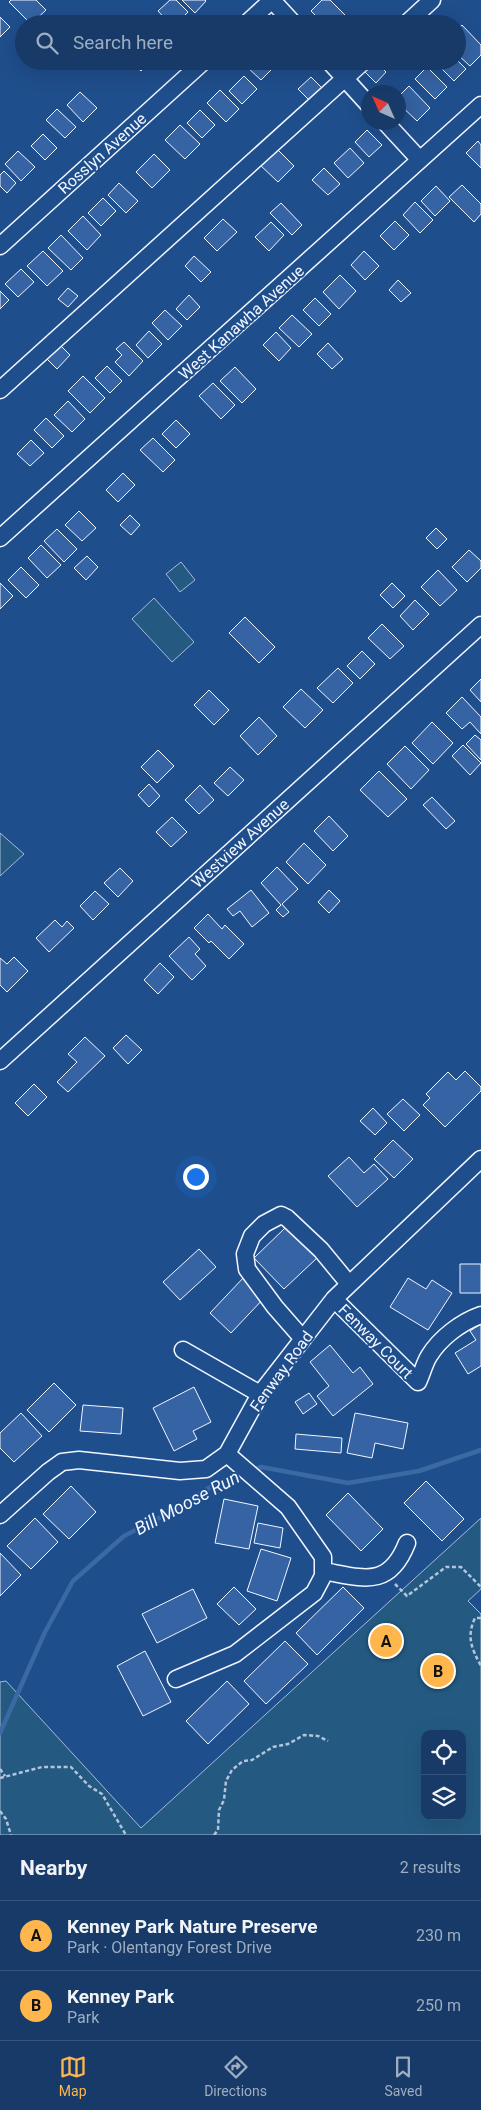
<!DOCTYPE html>
<meta charset="utf-8">
<style>
:root{--surface:#173a69;--page:#20416f;--text:#f1f3f6;--muted:#9eadc0;--line:#36547d;--accent:#ffb74d}
body{margin:0;font-family:Roboto,sans-serif;background:var(--page);color:var(--text)}
.controls{position:absolute;right:15px;bottom:15px;display:grid;overflow:hidden;border-radius:10px;box-shadow:0 5px 20px #0002}
.controls button{width:45px;height:45px;display:grid;place-items:center;padding:0;border:0;border-bottom:1px solid var(--line);background:var(--surface);color:var(--text);font:25px sans-serif}
.compass{position:absolute;left:361px;top:85px;width:45px;height:45px;border-radius:50%;background:var(--surface);box-shadow:0 5px 20px #0002;rotate:315deg}
.you{position:absolute;left:195px;top:1176px;width:18px;height:18px;margin:-12px;border:4px solid #fff;border-radius:50%;background:#1a73e8;box-shadow:0 0 0 8px #1a73e833}
.badge{display:grid;place-items:center;width:32px;height:32px;border-radius:50%;background:var(--accent);color:#111;font-size:16px;font-weight:700}
.pin{position:absolute;translate:-50% -50%;border:2px solid #fff;box-shadow:0 1px 5px #0006}
.list{margin:0;padding:0;list-style:none}
h2{display:flex;justify-content:space-between;align-items:center;height:65px;margin:0;padding:0 20px;font-size:21px}
h2 small{font-size:16px;font-weight:400;color:var(--muted)}
.list li{display:grid;grid-template-columns:32px 1fr auto;gap:15px;align-items:center;box-sizing:border-box;height:70px;padding:0 20px;border-top:1px solid var(--line)}
.list b{display:block;font-size:19px;white-space:nowrap}
.list p{margin:0;font-size:16px;white-space:nowrap;color:var(--muted)}
.list em{font-size:16px;font-style:normal;color:var(--muted)}
.icon{flex:none;width:28px;height:28px;fill:none;stroke:currentColor;stroke-width:2;stroke-linecap:round;stroke-linejoin:round}
.map{position:relative;flex:none;width:481px;height:1835px;overflow:hidden}
.search{position:absolute;background:var(--surface);box-shadow:0 5px 20px #0002;left:15px;right:15px;top:15px;height:55px;display:flex;align-items:center;gap:12px;box-sizing:border-box;padding:0 18px;border-radius:28px;color:var(--muted);font-size:19px}
.sheet{height:205px;background:var(--surface)}
nav{display:flex;justify-content:space-around;align-items:center;box-sizing:border-box;height:70px;border-top:1px solid var(--line);background:var(--surface);font-size:14px;color:var(--muted)}
nav a{display:grid;justify-items:center;gap:2px}
nav .on{color:var(--accent)}
.map>svg:first-child{display:block}
.green{fill:#245a82;stroke:#a8bbd7;fill-rule:evenodd}
.lines{fill:none;stroke-linecap:round;stroke-linejoin:round}
.stream{stroke:#3b69a3;stroke-width:4.5}
.building{fill:#3563a3;stroke:#f2f6ff}
.minor-casing{stroke:#f2f6ff;stroke-width:19}
.path{stroke:#b3c4dc;stroke-width:2.5;stroke-dasharray:4 2.5;stroke-linecap:butt}
.minor{stroke:#1f4e8c;stroke-width:16}
.labels{text-anchor:middle;stroke-width:4;stroke-linejoin:round;paint-order:stroke}
.street-label{font-size:16px;fill:#f2f6ff;stroke:#1f4e8c}
.water-label{font-size:18px;font-style:italic;fill:#f2f6ff;stroke:#1f4e8c}
</style>
<div class="map">
<svg width="481" height="1835" viewBox="0 0 481 1835">
<rect width="100%" height="100%" fill="#1f4e8c"/>
<path class="green" d="M181,562L195,580L180,592L166,574Z
M154,598L194,642L172,662L132,619Z
M0,833L24,854L0,876Z
M481,1518V1589L468,1601L481,1614V1835H0V1682L6,1681L141,1828ZM425,1734H462V1816H425Z"/>
<g class="lines">
<path class="stream" d="M252,1470L261,1467L348,1483L419,1471L481,1450
M0,1733L45,1632L73,1581L124,1536L167,1514L217,1483L244,1473"/>
</g>
<path class="building" d="M11,0H36L46,10L31,24L9,2Z
M170,0H176L188,12L176,24H170L158,11Z
M182,0H205L206,1L195,13Z
M322,0H330L345,15L337,24H324L311,11Z
M0,17L10,27L0,37Z
M462,25L481,45V55L470,66L457,54V30Z
M457,60L466,69L454,81L438,65L441,61Z
M130,61H151L141,71Z
M253,61H268L274,67L261,80L247,67Z
M372,61H375L386,72L376,83L363,70Z
M427,67L447,87L435,99L415,79Z
M244,76L257,89L242,104L229,91Z
M311,77L322,88L309,100L298,89Z
M409,86L430,108L417,121L398,103V97Z
M220,90L239,109L226,122L207,103Z
M80,92L97,108L83,122L67,105Z
M57,109L76,127L65,138L46,120Z
M200,110L215,125L202,138L187,123Z
M180,125L200,144L185,159L165,140Z
M367,130L382,145L369,157L355,142Z
M43,134L57,148L45,160L31,146Z
M478,141L481,145V168L466,153Z
M275,147L294,166L278,182L259,164Z
M350,148L364,163L348,178L334,163Z
M18,151L35,167L21,181L5,164Z
M154,154L170,170L152,188L136,172Z
M324,168L340,184L328,195L312,180Z
M4,171L16,183L7,193L0,186V175Z
M119,183L138,201L126,213L108,195Z
M462,185L481,204V214L474,222L449,197Z
M436,186L450,201L435,216L421,201Z
M103,198L116,211L101,226L88,213Z
M415,202L433,220L420,233L403,215Z
M281,203L302,225L292,235L270,213Z
M83,216L101,235L87,250L68,231Z
M223,219L237,232L217,251L204,238Z
M395,221L409,235L394,250L380,236Z
M271,222L284,235L269,251L255,237Z
M61,235L83,258L71,270L48,248Z
M43,251L63,271L47,286L27,266Z
M364,251L379,266L365,280L351,265Z
M194,256L211,272L201,282L185,266Z
M21,269L34,282L18,297L5,284Z
M340,275L356,291L339,309L323,292Z
M398,280L411,293L401,302L389,290Z
M68,288L78,296L68,307L58,299Z
M0,291L9,300L0,309Z
M189,295L200,307L187,320L176,309Z
M315,298L331,314L319,326L303,310Z
M165,310L182,326L168,340L152,323Z
M292,315L312,334L299,347L279,328Z
M149,331L162,344L148,358L136,345Z
M276,332L291,348L279,361L263,345Z
M57,342L70,355L57,369L44,356Z
M124,342L143,361L129,376L115,362L122,355L116,349Z
M328,343L343,359L332,369L317,354Z
M107,366L122,381L110,393L95,378Z
M235,367L256,389L242,403L220,381Z
M83,376L105,398L90,413L68,391Z
M213,383L235,405L221,419L199,396Z
M68,401L85,419L72,432L54,415Z
M46,418L64,436L52,448L34,430Z
M176,420L190,434L176,448L162,434Z
M153,438L175,460L163,472L140,450Z
M31,440L44,453L30,466L17,454Z
M123,473L135,485L118,502L106,490Z
M79,511L96,528L82,541L65,525Z
M130,515L140,525L131,535L120,525Z
M436,528L447,539L437,549L426,538Z
M57,529L77,549L64,562L44,541Z
M41,545L61,565L47,578L28,558Z
M469,550L481,561V568L467,582L452,567Z
M87,556L98,567L86,580L74,568Z
M21,567L39,585L26,598L8,580Z
M438,570L457,590L440,606L421,587Z
M0,583L13,596L0,609Z
M392,583L405,596L393,608L380,595Z
M415,600L429,614L413,630L400,616Z
M245,617L275,647L259,663L229,633Z
M382,624L404,646L390,659L368,638Z
M362,651L375,664L360,679L347,666Z
M338,668L353,683L333,703L317,688Z
M481,679V702L470,690Z
M301,689L323,710L305,728L283,707Z
M209,690L229,710L214,725L194,705Z
M462,697L481,717V734L470,722L462,729L446,713Z
M259,717L277,736L258,755L240,736Z
M432,722L453,743L433,764L412,743Z
M475,735L481,740V760L466,744Z
M463,745L481,763L470,775L452,756Z
M405,746L429,770L411,789L387,764Z
M158,750L174,766L157,783L141,767Z
M230,767L244,780L228,796L214,783Z
M379,771L407,799L388,817L360,790Z
M149,784L160,796L149,807L138,795Z
M200,785L214,800L199,814L185,800Z
M432,797L455,821L446,829L423,805Z
M329,816L348,836L333,851L314,831Z
M172,817L187,832L171,847L156,832Z
M304,843L326,865L308,884L286,862Z
M277,867L298,889L282,904L289,912L283,917L276,910L281,905L261,883Z
M120,868L133,881L118,897L104,883Z
M251,890L269,913L252,927L240,911L233,916L227,909Z
M329,890L340,901L329,913L318,902Z
M95,891L109,904L93,920L80,906Z
M208,914L222,929L225,925L244,944L229,959L211,941L209,943L194,928Z
M55,920L62,927L67,921L74,928L49,952L36,938Z
M189,937L200,949L195,954L206,966L192,980L169,956Z
M14,957L28,971L7,992L0,985V958L7,964Z
M160,963L174,977L158,994L144,980Z
M126,1035L142,1050L128,1064L113,1048Z
M85,1037L105,1056L68,1092L57,1082L77,1062L68,1054Z
M465,1071L481,1087V1091L445,1127L423,1105L430,1098L426,1094L448,1072L456,1080Z
M34,1084L47,1097L28,1116L15,1103Z
M403,1099L420,1115L404,1131L387,1114Z
M373,1108L387,1123L375,1135L360,1121Z
M393,1140L413,1159L394,1178L374,1159Z
M349,1157L364,1173L374,1164L388,1179L357,1207L328,1176Z
M286,1227L317,1258L284,1289L254,1258Z
M199,1249L216,1267L180,1300L163,1282Z
M460,1264H481V1293H460Z
M245,1276L266,1296L231,1333L210,1313Z
M408,1278L426,1289L432,1280L452,1293L428,1330L390,1307Z
M481,1324V1366L468,1374L455,1353L476,1340L470,1331Z
M330,1345L353,1373L360,1367L373,1384L333,1416L317,1396L329,1386L310,1362Z
M54,1383L76,1405L49,1432L27,1410Z
M194,1387L211,1422L193,1431L197,1439L174,1451L153,1408Z
M309,1393L317,1404L303,1414L295,1402Z
M83,1405L123,1408L121,1434L80,1431Z
M21,1413L42,1436L14,1462L0,1448V1433Z
M355,1413L408,1423L403,1449L375,1443L372,1458L347,1453Z
M296,1434L342,1438L341,1453L295,1449Z
M426,1481L464,1519L442,1541L404,1503Z
M71,1486L96,1512L69,1539L43,1514Z
M348,1493L383,1529L361,1551L326,1515Z
M224,1499L258,1506L249,1549L215,1543Z
M35,1518L58,1542L31,1569L7,1546Z
M258,1523L283,1528L280,1548L254,1543Z
M261,1549L291,1558L277,1601L247,1591Z
M0,1553L21,1575L0,1596Z
M234,1587L256,1609L239,1625L217,1604Z
M343,1587L364,1608L317,1655L296,1633Z
M193,1589L207,1618L157,1643L142,1614Z
M285,1641L308,1664L266,1704L244,1681Z
M145,1651L171,1702L143,1716L117,1666Z
M227,1681L249,1704L208,1744L186,1721Z"/>
<g class="lines">
<g class="minor-casing">
<path id="minor" d="M272,0L294,24
M246,24L272,0
M406,24L432,0
M329,61L368,104
M385,122L420,160
M0,246L204,61
M0,390L364,61
M0,538L481,105
M0,1061L481,625
M334,1299L418,1382C422,1374 424,1364 429,1356C440,1338 461,1322 481,1315
M303,1339L275,1307L247,1269L245,1254L252,1236L264,1224L281,1215L287,1218L321,1250L349,1284
M183,1350L260,1394
M0,1515L48,1472L62,1462L79,1460L180,1471L206,1469L227,1454L260,1394L334,1299L481,1159
M323,1571C363,1578 389,1589 407,1543
M176,1679L235,1654L314,1593L323,1576V1557L288,1507L227,1454"/>
</g>
<path class="path" d="M395,1584L407,1596L446,1567H461L481,1587
M481,1618H475C466,1637 472,1649 481,1666
M0,1769L5,1776
M0,1778L42,1767H71L89,1786L102,1794L126,1835
M0,1811L6,1819L11,1835
M214,1835L218,1830L219,1810L224,1800L226,1781L232,1770L243,1761L252,1760L273,1747L288,1744L304,1735L318,1736L328,1741"/>
<use href="#minor" class="minor"/>
</g>
<g class="labels">
<g class="street-label">
<text transform="translate(102 153) rotate(-42)" y="6">Rosslyn Avenue</text>
<text transform="translate(241 322) rotate(-42)" y="6">West Kanawha Avenue</text>
<text transform="translate(240 843) rotate(-42)" y="6">Westview Avenue</text>
<text transform="translate(376 1341) rotate(45)" y="6">Fenway Court</text>
<text transform="translate(281 1371) rotate(-54)" y="6">Fenway Road</text>
</g>
<g class="water-label">
<text transform="translate(187 1503) rotate(-28)" y="6">Bill Moose Run</text>
</g>
</g>
</svg>
<div class="controls">
<button><svg class="icon" aria-label="locate" viewBox="0 0 24 24"><circle cx="12" cy="12" r="6"/><path d="M12 2v4M12 18v4M2 12h4M18 12h4"/></svg></button>
<button><svg class="icon" aria-label="layers" viewBox="0 0 24 24"><path d="M12 4l9 5-9 5-9-5zM3 14l9 5 9-5"/></svg></button>
</div>
<svg class="compass" viewBox="-18 -18 36 36"><path d="M0-13l5 13h-10z" fill="#e53935"/><path d="M0 13l5-13h-10z" fill="#9eadc0"/></svg>
<div class="you"></div>
<div class="pin badge" style="left:386px;top:1641px">A</div>
<div class="pin badge" style="left:438px;top:1671px">B</div>
<div class="search"><svg class="icon" aria-label="search" viewBox="0 0 24 24"><circle cx="10" cy="10" r="6"/><path d="M15 15l6 6"/></svg>Search here</div>
</div>
<section class="sheet">
<h2>Nearby<small>2 results</small></h2>
<ul class="list">
<li><span class="badge">A</span><div><b>Kenney Park Nature Preserve</b><p>Park · Olentangy Forest Drive</p></div><em>230 m</em></li>
<li><span class="badge">B</span><div><b>Kenney Park</b><p>Park</p></div><em>250 m</em></li>
</ul>
</section>
<nav>
<a class="on"><svg class="icon" aria-label="map" viewBox="0 0 24 24"><path d="M3 6l6-2 6 2 6-2v14l-6 2-6-2-6 2zM9 4v14M15 6v14"/></svg>Map</a>
<a><svg class="icon" aria-label="directions" viewBox="0 0 24 24"><path d="M12 3l9 9-9 9-9-9zM9 14v-3h6M13 9l2 2-2 2"/></svg>Directions</a>
<a><svg class="icon" aria-label="saved" viewBox="0 0 24 24"><path d="M7 4h10v16l-5-4-5 4z"/></svg>Saved</a>
</nav>
